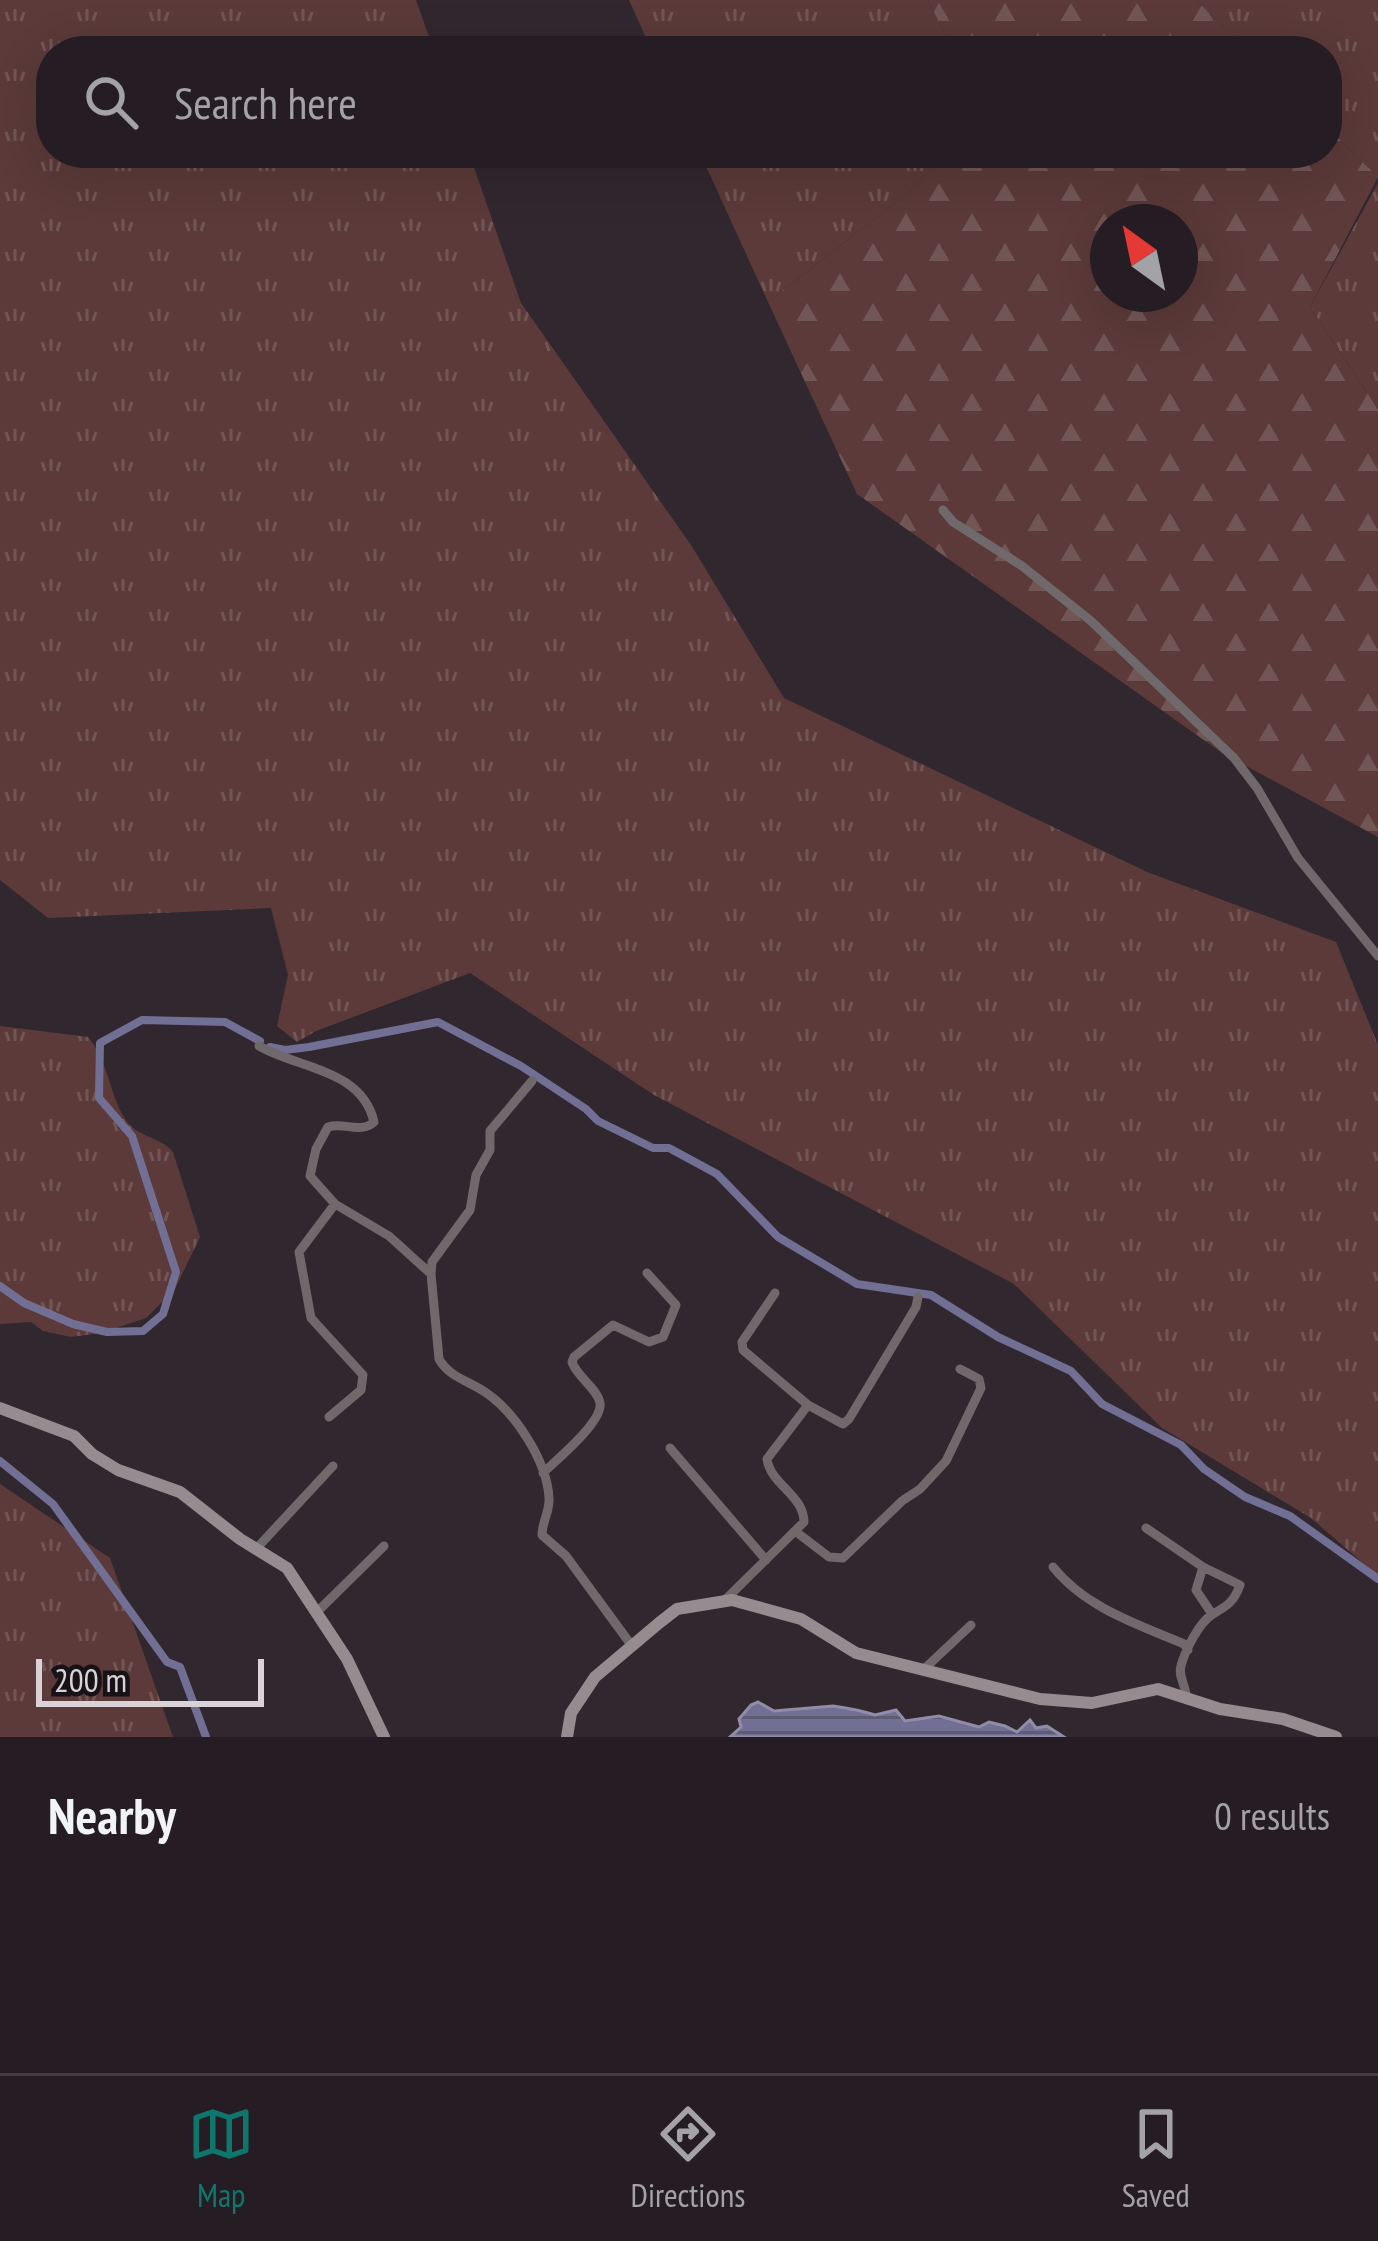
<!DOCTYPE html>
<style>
:root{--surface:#251d23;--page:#312a30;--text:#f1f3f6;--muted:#a3a2a6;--line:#423b41;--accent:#0f766e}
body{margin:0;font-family:"PT Sans Narrow",sans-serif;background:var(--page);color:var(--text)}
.compass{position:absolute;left:1090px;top:204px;width:108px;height:108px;border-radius:50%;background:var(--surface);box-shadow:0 12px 48px #0002;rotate:327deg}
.scale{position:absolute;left:36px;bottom:30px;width:228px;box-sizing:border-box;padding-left:12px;border:6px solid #d9d2d7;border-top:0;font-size:33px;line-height:42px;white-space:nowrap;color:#d9d2d7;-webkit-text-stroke:9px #161215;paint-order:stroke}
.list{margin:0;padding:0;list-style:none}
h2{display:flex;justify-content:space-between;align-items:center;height:156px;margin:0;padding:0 48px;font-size:51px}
h2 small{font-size:39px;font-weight:400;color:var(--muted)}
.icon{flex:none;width:66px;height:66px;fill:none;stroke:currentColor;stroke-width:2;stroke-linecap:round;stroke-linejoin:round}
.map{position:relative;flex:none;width:1378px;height:1737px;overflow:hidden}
.search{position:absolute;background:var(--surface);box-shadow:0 12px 48px #0002;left:36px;right:36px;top:36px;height:132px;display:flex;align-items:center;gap:30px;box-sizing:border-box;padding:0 42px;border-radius:48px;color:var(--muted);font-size:45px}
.sheet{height:336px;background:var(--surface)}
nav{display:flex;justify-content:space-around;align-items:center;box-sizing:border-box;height:168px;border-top:3px solid var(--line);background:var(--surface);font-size:33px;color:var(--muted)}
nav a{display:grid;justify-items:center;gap:6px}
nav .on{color:var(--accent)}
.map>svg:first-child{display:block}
.grass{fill:url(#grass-tufts)}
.forest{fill:url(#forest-firs);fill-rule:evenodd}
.water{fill:url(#water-rules);stroke:#918da9;stroke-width:3}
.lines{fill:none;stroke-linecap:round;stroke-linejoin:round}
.canal{stroke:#726f95;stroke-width:8}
.street{stroke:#6f696b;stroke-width:9}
.secondary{stroke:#968c8f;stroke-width:12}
</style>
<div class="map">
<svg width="1378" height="1737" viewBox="0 0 1378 1737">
<defs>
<pattern id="grass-tufts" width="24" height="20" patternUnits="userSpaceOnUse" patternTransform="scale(3)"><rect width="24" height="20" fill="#5b3a39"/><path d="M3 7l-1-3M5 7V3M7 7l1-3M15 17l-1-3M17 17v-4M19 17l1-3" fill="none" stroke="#725655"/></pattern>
<pattern id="forest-firs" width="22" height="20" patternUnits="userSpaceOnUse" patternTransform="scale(3)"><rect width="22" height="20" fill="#5b3a39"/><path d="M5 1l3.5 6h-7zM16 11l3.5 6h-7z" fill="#725655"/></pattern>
<pattern id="water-rules" width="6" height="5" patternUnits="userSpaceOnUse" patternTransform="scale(3)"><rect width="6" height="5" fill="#726f95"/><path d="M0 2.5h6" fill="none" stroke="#5e5c73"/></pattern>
</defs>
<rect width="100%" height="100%" fill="#31272f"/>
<path class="grass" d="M0,0H416L434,51H51V153H469L521,303L691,545L784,698L1147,872L1336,942L1378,1045V1576L1311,1518L1162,1428L1014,1284L654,1095L470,973L316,1031L297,1042L277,1026L288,975L271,908L48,918L0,880Z
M629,0H928L953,51H652Z
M1196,0H1378V177L1327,127V51H1249Z
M700,153H945L909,192L768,302Z
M1378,183V409L1310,307Z
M0,1026L88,1037C108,1060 109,1093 125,1119C137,1138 160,1136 173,1152L200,1237L175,1289L146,1318L101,1333L71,1337L43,1331L31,1322L0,1324Z
M0,1484L110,1558L173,1737H0Z"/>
<path class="forest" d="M928,0H1196L1249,51H953Z
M1327,127L1378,177L1310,307L1378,409V837L1222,753L857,494L768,302L909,192L945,153H1327ZM1108,222H1180V294H1108Z"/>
<path class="water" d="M758,1702L774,1711L833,1706C847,1708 860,1710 875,1715L896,1710L905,1721L939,1716L979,1727L989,1722L1005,1726L1017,1732L1030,1720L1036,1728L1047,1726L1064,1737H730L741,1727L739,1719L751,1705Z"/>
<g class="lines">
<path class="canal" d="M270,1047L285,1050L309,1047L438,1022L521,1066L586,1109L598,1121L653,1148H669L717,1174L778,1237L857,1284L931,1295L998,1337L1071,1371L1102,1404L1181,1445L1204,1469L1245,1497L1290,1516L1378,1579
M0,1286L24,1303L73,1324L107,1332L143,1331L163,1314L176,1272L132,1136L99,1098L100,1043L142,1020L225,1022L260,1041
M0,1461L53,1504L167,1662L180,1667L206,1737"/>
<path class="street" d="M943,510L953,522L1022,566L1091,621L1234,758L1257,788L1298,858L1378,956
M259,1046C299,1069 362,1069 374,1122C361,1134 344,1122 328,1127L316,1149L310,1176L335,1204L389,1236L431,1274L439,1359C449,1377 469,1381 485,1392C515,1412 547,1461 549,1498C550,1511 542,1522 542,1535L566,1556L632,1646
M431,1274L432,1262L470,1210L476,1175L490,1150V1131L532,1081
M775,1293L742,1342L743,1350L808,1405
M329,1417L361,1390L363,1375L311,1318L299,1252L335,1204
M670,1448L766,1560
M543,1473C556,1460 603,1422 600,1403C598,1389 577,1377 572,1362L574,1357L613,1325L649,1342L663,1337L676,1305L647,1273
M1146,1528L1203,1567L1240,1585C1234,1602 1227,1606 1213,1614C1199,1622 1185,1651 1181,1666C1178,1676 1185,1684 1186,1695
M795,1531L829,1557L843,1558L902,1501L920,1489L946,1461L981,1388L979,1379L960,1369
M256,1549L333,1466
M1053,1567C1086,1608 1137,1624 1184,1644L1188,1650
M1203,1567L1196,1590L1212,1614
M726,1599L804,1522C804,1495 770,1484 767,1459L808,1405L843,1424L849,1419L916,1307L918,1297
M318,1611L384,1546
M923,1670L971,1625"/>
<path class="secondary" d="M0,1408L74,1436L92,1454L118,1470L180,1492L240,1539L287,1568L347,1659L384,1737
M567,1737L571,1713L595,1677L659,1623L677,1609L732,1600L801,1619L856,1653L1040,1699L1092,1703L1158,1689L1220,1709L1283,1719L1336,1737"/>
</g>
</svg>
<svg class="compass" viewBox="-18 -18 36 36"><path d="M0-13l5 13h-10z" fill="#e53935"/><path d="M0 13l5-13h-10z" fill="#a3a2a6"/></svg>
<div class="scale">200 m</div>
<div class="search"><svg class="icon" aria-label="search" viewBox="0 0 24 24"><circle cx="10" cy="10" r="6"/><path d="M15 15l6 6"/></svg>Search here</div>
</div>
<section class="sheet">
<h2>Nearby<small>0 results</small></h2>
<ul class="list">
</ul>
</section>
<nav>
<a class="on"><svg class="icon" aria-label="map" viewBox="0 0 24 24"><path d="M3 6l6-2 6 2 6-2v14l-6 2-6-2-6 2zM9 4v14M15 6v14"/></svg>Map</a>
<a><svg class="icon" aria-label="directions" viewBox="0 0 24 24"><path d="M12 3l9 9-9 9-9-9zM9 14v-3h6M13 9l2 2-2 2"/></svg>Directions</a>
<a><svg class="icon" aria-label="saved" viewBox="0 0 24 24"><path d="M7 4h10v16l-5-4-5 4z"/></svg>Saved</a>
</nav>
